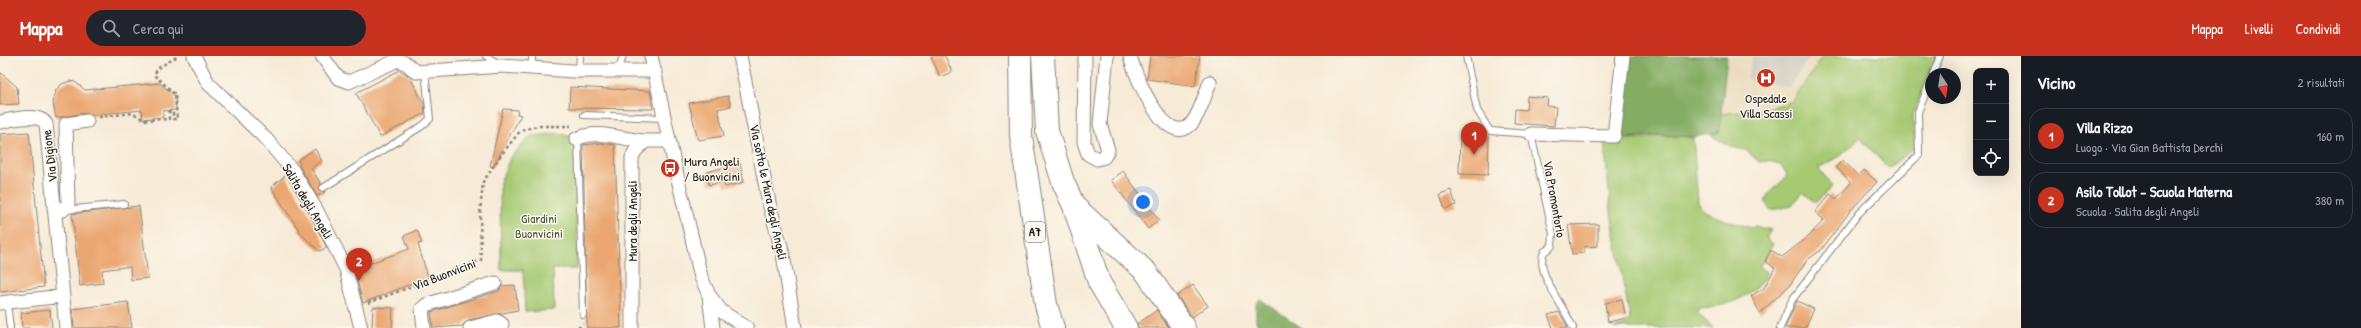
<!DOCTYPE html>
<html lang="it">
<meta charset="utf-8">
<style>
:root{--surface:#171b24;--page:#20242c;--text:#f1f3f6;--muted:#9ea1a6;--line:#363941;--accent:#c8321e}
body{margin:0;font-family:"Patrick Hand",sans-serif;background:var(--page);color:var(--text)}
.controls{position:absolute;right:12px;top:12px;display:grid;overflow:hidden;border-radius:8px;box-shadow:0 4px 16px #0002}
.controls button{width:36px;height:36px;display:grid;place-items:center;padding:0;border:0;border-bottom:1px solid var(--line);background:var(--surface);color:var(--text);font:20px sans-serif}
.compass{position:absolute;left:1925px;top:12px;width:36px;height:36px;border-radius:50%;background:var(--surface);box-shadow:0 4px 16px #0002;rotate:167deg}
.you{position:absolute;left:1143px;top:146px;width:14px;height:14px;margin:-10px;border:3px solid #fff;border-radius:50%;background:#1a73e8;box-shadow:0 0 0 6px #1a73e833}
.badge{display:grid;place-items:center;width:26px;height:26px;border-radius:50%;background:var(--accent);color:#fff;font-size:13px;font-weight:700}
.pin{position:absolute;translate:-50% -33px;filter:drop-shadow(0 1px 2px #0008)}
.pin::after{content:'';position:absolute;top:21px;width:14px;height:12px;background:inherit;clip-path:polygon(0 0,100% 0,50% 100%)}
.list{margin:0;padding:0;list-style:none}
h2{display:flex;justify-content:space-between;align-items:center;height:52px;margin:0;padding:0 16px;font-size:17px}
h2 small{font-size:13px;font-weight:400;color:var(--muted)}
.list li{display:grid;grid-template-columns:26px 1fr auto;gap:12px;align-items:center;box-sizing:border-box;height:56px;margin:0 8px 8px;padding:0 8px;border:1px solid var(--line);border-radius:16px}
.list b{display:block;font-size:15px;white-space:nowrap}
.list p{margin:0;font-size:13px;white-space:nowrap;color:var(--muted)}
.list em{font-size:13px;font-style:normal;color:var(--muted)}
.icon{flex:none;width:22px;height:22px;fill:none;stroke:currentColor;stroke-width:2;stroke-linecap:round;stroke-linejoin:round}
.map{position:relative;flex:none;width:2021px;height:272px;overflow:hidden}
header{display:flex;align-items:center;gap:24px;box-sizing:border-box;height:56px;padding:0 20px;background:var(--accent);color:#fff}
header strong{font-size:19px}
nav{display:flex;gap:22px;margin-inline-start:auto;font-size:14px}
.search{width:280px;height:36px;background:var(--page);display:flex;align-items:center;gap:10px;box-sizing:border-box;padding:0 14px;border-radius:22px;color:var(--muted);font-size:15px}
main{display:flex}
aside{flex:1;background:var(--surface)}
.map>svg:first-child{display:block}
.built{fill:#e9d9ba}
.industrial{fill:#c9c3b8}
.green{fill:#a6c972;stroke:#617247}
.forest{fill:#84ad64;stroke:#506440}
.building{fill:#eba772}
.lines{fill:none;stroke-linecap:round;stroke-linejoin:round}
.lane-casing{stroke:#8a847a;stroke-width:8}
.street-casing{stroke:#8a847a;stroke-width:15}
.highway-casing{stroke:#8a847a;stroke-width:24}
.path{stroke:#8a847a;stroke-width:2.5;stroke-dasharray:3 3;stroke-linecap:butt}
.lane{stroke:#fff;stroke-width:6}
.street{stroke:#fff;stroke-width:13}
.highway{stroke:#fff;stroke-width:22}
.labels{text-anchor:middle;stroke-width:3;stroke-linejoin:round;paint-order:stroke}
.shield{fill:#fbf7ec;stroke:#5f5e5a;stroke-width:1}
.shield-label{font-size:12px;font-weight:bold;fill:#1c1c1c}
.poi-label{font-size:13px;fill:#1c1c1c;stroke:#fbf7ec}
.street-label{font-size:13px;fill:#1c1c1c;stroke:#fbf7ec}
.park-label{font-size:13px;fill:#4c593a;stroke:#fbf7ec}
</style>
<header>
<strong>Mappa</strong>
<div class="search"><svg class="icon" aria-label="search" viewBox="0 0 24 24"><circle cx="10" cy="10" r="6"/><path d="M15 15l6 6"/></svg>Cerca qui</div>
<nav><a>Mappa</a><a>Livelli</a><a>Condividi</a></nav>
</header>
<main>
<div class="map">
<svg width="2021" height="272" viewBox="0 0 2021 272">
<rect width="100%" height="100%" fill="#fbf7ec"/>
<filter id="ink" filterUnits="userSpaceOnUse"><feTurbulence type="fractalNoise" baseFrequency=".025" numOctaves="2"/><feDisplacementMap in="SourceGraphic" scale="8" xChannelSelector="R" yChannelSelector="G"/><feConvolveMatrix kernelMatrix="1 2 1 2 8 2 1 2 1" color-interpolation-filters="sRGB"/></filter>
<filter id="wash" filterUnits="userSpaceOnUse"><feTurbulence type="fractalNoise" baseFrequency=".012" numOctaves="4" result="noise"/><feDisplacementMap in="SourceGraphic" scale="16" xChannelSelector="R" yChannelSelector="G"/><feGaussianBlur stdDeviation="0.9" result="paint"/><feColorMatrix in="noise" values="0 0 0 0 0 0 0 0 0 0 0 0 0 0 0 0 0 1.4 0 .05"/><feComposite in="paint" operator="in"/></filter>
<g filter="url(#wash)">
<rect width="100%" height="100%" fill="#f7ebd7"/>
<path class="built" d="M1727,0H1823L1793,45L1762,54L1720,58Z"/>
<path class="industrial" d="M1752,0H1810L1789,31L1747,24Z"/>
<path class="green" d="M1823,0H1937L1913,58C1912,70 1916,80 1915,92L1888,112L1860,82L1837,102L1818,112L1833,130L1815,147L1803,136L1792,150L1771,154C1754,140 1782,130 1787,119C1781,106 1772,104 1759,106L1746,94L1731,91L1711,79L1719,76L1720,58L1762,54L1793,45Z
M559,77L576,83L577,213H553L554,254L525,256L523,214H501L500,126L511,100L531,80Z
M1658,79L1693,81L1698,146C1703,161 1738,167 1752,172L1755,170L1771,174L1766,182L1773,188L1759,211L1768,217C1752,242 1727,251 1698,252L1697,256L1713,272H1614L1625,269L1630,263L1611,156L1604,84L1646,82Z"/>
<path class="forest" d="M1631,0H1727L1719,76L1694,81L1658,79L1618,83Z
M1260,243L1302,272H1259L1256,265V248Z"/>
<g id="blocks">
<path class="building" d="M931,0H945L952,16L940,21Z
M1150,0H1200L1195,30L1147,23Z
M400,14L410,21L424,48L425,57L380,81L356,37Z
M0,16L17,31L19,48L0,49Z
M70,25L75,26L85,34L160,27L175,40L176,54L163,55V61L143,63L142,54L91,59L86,57L56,62L53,47L56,34L62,28Z
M570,31L650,35L653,53L569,52Z
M728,40L731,50L718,53L724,80L698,84L689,47Z
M1527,40L1548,42L1547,50L1556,51L1554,70L1514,67L1515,53L1526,54Z
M503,53L518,54L517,58L521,59L493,111L490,110Z
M29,76L44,231L0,236V78Z
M1460,79L1489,80L1488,119L1459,118Z
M601,87L615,89L621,272H587L583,89Z
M315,93L322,105L311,112L321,128L319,134L325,136L317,140L299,110L300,108L298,104Z
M1843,104L1858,120L1864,114L1877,126L1851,154L1821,194L1807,204L1790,229L1760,257L1751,240L1764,232L1775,212L1765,205L1771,194L1782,201L1808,181L1824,164L1815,156L1830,138L1836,143L1851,127L1836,111Z
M740,107L744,126L725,131L723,126L709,129L707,116Z
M1123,115L1159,164L1148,173L1111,124Z
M286,119L310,159L327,192L319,195L302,179L271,131Z
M1451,134L1456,149L1445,153L1440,138Z
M139,150L148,222L131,224L130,211H124L102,214L103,227L80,230L72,158Z
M1598,168V190L1584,191V197L1572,198L1568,169Z
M417,174L422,187L418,188L428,221L363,247L354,213L409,193L404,180Z
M515,229L518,254L468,264L462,270L433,272L431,256L499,235L502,230Z
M1193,229L1208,250L1192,261L1177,240Z
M1622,243L1626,262L1608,266L1605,247Z
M1797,245L1814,253L1805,272H1785Z
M128,246L132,272H74L72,253Z
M373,251L393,252L392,272H372Z
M50,254L52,272H22L21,257Z
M1157,254L1169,272H1138L1137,268Z
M1559,256L1565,266L1568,272H1553L1548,259Z"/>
</g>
</g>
<g filter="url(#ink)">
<use href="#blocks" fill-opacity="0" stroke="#8a847a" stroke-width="1"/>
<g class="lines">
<g class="lane-casing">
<path id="lane" d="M486,0L499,8
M1466,0L1477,54L1490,75L1531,78L1553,178L1552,190L1544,196C1534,217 1566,252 1573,272
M532,12V0
M579,15L580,0
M618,15L623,0
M1933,18L1940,0
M584,59L664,62
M578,82L583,259
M323,132L422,70L430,63L425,15
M65,154L124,148
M7,246L10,272
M1780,272L1792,244L1859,157L1919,99L1918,56L1931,24"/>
</g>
<g class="street-casing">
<path id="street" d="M194,0L208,27L266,83L293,115L317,155L346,213L361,272
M322,0L338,22L349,26L398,4L407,8L416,16L502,10L573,15H655
M651,0L673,102L701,221L709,239L721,255L747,272
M740,0L769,147L783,198L795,272
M1085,0L1084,86L1088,98L1097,103L1104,101L1108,94L1100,68L1107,0
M1130,0C1134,17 1164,90 1189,70C1198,63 1206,37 1210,26
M0,66C11,64 39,56 46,68L66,272
M1531,78L1614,80L1623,0
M576,83C599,72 621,84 646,85
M56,156L63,154L68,148L66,68L87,65
M709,240L713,272
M0,247L63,240
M424,272L422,253L426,249L495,227
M470,272L497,265L502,268L499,272
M632,272V102L635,95L646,85H669"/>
</g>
<g class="highway-casing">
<path id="highway" d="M1020,0L1021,80L1046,249L1053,272
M1043,0L1047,75L1063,126L1074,150L1099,226L1126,272
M1075,151L1146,216L1184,272"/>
</g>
<path class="path" d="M99,61L133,57L144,64L169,63V56H173V63H177L175,38L154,19L158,12L178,0
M368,247L481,204L480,157L483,126L501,99L521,74L539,70H571
M578,272L583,268"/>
<use href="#lane" class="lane"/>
<use href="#street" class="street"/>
<use href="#highway" class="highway"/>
</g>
</g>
<defs>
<g id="hospital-disc" transform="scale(1)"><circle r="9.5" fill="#c8321e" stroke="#fbf7ec"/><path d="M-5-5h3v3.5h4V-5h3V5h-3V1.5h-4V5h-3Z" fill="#fff"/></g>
<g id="bus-disc" transform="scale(1)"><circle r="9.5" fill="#c8321e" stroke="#fbf7ec"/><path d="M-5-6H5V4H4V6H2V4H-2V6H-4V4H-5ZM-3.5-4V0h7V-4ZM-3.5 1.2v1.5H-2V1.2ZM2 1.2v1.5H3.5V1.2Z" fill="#fff"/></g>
</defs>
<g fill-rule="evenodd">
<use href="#hospital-disc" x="1766" y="22"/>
<use href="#bus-disc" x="670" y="112"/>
</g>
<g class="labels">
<rect class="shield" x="1025" y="166" width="20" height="20" rx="3"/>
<g class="shield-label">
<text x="1035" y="180">A7</text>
</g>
<g class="poi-label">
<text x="1766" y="47">Ospedale<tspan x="1766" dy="15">Villa Scassi</tspan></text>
<text x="684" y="110" text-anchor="start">Mura Angeli<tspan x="684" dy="15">/ Buonvicini</tspan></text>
</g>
<g class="street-label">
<text transform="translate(49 100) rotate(-97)" y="5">Via Digione</text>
<text transform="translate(769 136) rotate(78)" y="5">Via sotto le Mura degli Angeli</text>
<text transform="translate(1555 143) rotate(80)" y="5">Via Promontorio</text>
<text transform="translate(308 145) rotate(59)" y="5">Salita degli Angeli</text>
<text transform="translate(632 165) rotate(-90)" y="5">Mura degli Angeli</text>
<text transform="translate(444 218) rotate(-21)" y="5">Via Buonvicini</text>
</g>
<g class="park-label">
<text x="539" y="167">Giardini<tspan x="539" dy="15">Buonvicini</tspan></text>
</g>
</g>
</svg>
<div class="controls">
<button>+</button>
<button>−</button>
<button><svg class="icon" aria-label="locate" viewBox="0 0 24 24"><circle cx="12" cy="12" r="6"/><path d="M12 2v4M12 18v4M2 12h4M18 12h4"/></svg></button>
</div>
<svg class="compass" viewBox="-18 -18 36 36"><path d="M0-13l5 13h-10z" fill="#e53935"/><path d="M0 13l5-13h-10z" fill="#9ea1a6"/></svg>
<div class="you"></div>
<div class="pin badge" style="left:1474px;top:99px">1</div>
<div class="pin badge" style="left:359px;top:225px">2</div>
</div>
<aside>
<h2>Vicino<small>2 risultati</small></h2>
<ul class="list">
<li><span class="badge">1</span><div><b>Villa Rizzo</b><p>Luogo · Via Gian Battista Derchi</p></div><em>160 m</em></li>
<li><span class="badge">2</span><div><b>Asilo Tollot - Scuola Materna</b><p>Scuola · Salita degli Angeli</p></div><em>380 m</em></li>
</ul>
</aside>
</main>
